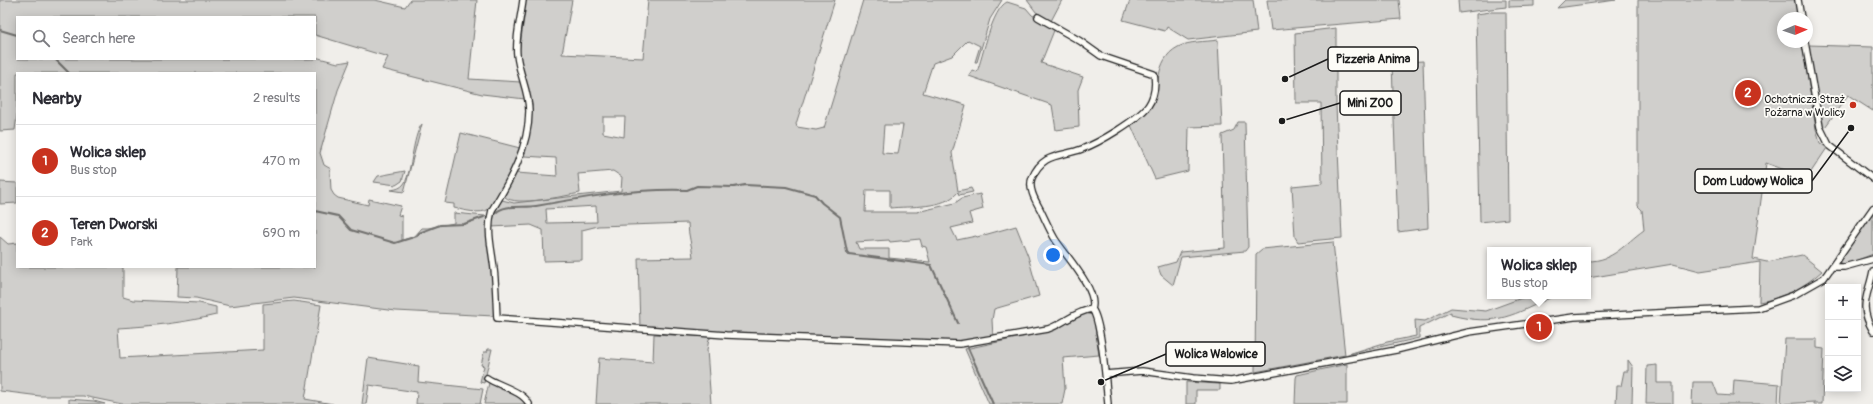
<!DOCTYPE html>
<meta charset="utf-8">
<style>
:root{--surface:#fff;--page:#f2f2f3;--text:#2b2b33;--muted:#7c7c81;--line:#e1e1e2;--accent:#c8321e}
body{margin:0;font-family:Pangolin,sans-serif;background:var(--page);color:var(--text)}
.controls{position:absolute;right:12px;bottom:12px;display:grid;overflow:hidden;border-radius:0px;box-shadow:0 2px 10px #0003}
.controls button{width:36px;height:36px;display:grid;place-items:center;padding:0;border:0;border-bottom:1px solid var(--line);background:var(--surface);color:var(--text);font:20px sans-serif}
.compass{position:absolute;left:1777px;top:12px;width:36px;height:36px;border-radius:50%;background:var(--surface);box-shadow:0 2px 10px #0003;rotate:88deg}
.you{position:absolute;left:1053px;top:255px;width:14px;height:14px;margin:-10px;border:3px solid #fff;border-radius:50%;background:#1a73e8;box-shadow:0 0 0 6px #1a73e833}
.badge{display:grid;place-items:center;width:26px;height:26px;border-radius:50%;background:var(--accent);color:#fff;font-size:13px;font-weight:700}
.pin{position:absolute;translate:-50% -50%;border:2px solid #fff;box-shadow:0 1px 4px #0006}
.popup{position:absolute;left:1487px;top:247px;width:104px;height:52px;box-sizing:border-box;display:grid;place-content:center;border-radius:0px;background:var(--surface);filter:drop-shadow(0 1px 3px #0005);font-size:13px;white-space:nowrap;color:var(--muted)}
.popup b{font-size:15px;color:var(--text)}
.popup::after{content:'';position:absolute;left:50%;top:100%;margin-left:-8px;border:8px solid transparent;border-top-color:var(--surface)}
.list{margin:0;padding:0;list-style:none}
h2{display:flex;justify-content:space-between;align-items:center;height:52px;margin:0;padding:0 16px;font-size:17px}
h2 small{font-size:13px;font-weight:400;color:var(--muted)}
.list li{display:grid;grid-template-columns:26px 1fr auto;gap:12px;align-items:center;box-sizing:border-box;height:72px;padding:0 16px;border-top:1px solid var(--line)}
.list b{display:block;font-size:15px;white-space:nowrap}
.list p{margin:0;font-size:13px;white-space:nowrap;color:var(--muted)}
.list em{font-size:13px;font-style:normal;color:var(--muted)}
.icon{flex:none;width:22px;height:22px;fill:none;stroke:currentColor;stroke-width:2;stroke-linecap:round;stroke-linejoin:round}
.map{position:relative;flex:none;width:1873px;height:404px;overflow:hidden}
.search{position:absolute;background:var(--surface);box-shadow:0 2px 10px #0003;left:16px;top:16px;width:300px;height:44px;display:flex;align-items:center;gap:10px;box-sizing:border-box;padding:0 14px;border-radius:0px;color:var(--muted);font-size:15px}
.panel{position:absolute;background:var(--surface);box-shadow:0 2px 10px #0003;left:16px;top:72px;width:300px;height:196px;border-radius:0px}
.map>svg:first-child{display:block}
.green{fill:#d0cfcc;stroke:#767674;fill-rule:evenodd}
.lines{fill:none;stroke-linecap:round;stroke-linejoin:round}
.stream{stroke:#706f6d;stroke-width:2}
.street-casing{stroke:#1c1c1c;stroke-width:8}
.street{stroke:#fdfcf7;stroke-width:5.5}
.poi-dot{fill:#c8321e;stroke:#fdfcf7;stroke-width:1.5}
.labels{text-anchor:middle;stroke-width:3.5;stroke-linejoin:round;paint-order:stroke}
.poi-label{font-size:11px;fill:#1c1c1c;stroke:#fdfcf7;text-anchor:end}
.leader{fill:none;stroke:#1c1c1c;stroke-width:1.5}
.callout-dot{fill:#1c1c1c;stroke:#fdfcf7;stroke-width:1.5}
.callout{fill:#fdfcf7;stroke:#1c1c1c;stroke-width:1.5}
.callout-label{font-size:12px;text-anchor:middle;font-weight:bold;fill:#1c1c1c}
</style>
<div class="map">
<svg width="1873" height="404" viewBox="0 0 1873 404">
<rect width="100%" height="100%" fill="#f0eeea"/>
<filter id="ink" filterUnits="userSpaceOnUse"><feTurbulence type="fractalNoise" baseFrequency=".025" numOctaves="2"/><feDisplacementMap in="SourceGraphic" scale="8" xChannelSelector="R" yChannelSelector="G"/><feConvolveMatrix kernelMatrix="1 2 1 2 8 2 1 2 1" color-interpolation-filters="sRGB"/></filter>
<g filter="url(#ink)">
<path class="green" d="M0,0H375L405,7L410,0H477L469,79L521,82L525,99L482,94L382,69L388,57L315,35V17H17V59H315V57L338,63L350,61L338,90L320,153L324,165L331,169L330,171L331,190L334,195L338,198L368,205L369,199L401,206L398,215L402,216V240L414,237L422,228H428L454,223V213L485,216L487,218L492,264L494,316L396,311L294,298L230,306L196,298L177,297L178,267H315V73H17V115L15,130L0,131Z
M525,0H572L562,54L643,58L648,0H835L796,124L797,127L816,130L824,128L863,0H1002L990,19L977,62H975L980,46L968,40L952,56L933,63L923,93L966,105L952,153L958,191L971,188L973,192L959,195L958,192C945,209 909,206 890,208V190H866L865,212H917L955,203L962,198L980,194L983,209L969,213L972,223L951,228L957,240L976,236L977,237L1016,226L1028,256L1039,296L994,309L992,320L993,337L961,341L699,332L640,327L638,258L693,257C692,245 688,236 688,223L598,226L582,230V260L544,261L543,230L531,225L491,227L495,212L502,200L514,203L621,191L622,177L613,171L578,174L580,193C564,196 516,207 505,197V195L516,173L557,176L556,158L524,156L531,121V109L519,53L525,11H524ZM625,117L624,137L603,133V117ZM884,125H903L898,154L882,153ZM596,206L597,222L547,223L546,209ZM920,239L922,246L926,247L930,262L889,258V249H859L856,242L889,240L890,242Z
M1027,0H1062L1051,21L1036,12Z
M1130,0H1253L1257,32L1188,40L1167,27L1165,31L1123,20Z
M1267,0H1399L1401,19L1271,30Z
M1458,0H1506V7L1459,13Z
M1509,0H1534V6L1509,7Z
M1565,0H1616L1557,8Z
M1638,0H1795L1798,18H1783V42H1802L1816,129L1820,143L1827,148L1807,178L1766,163L1753,259L1767,262L1802,255L1822,271C1803,288 1784,298 1759,302L1760,262L1700,271L1673,264L1588,278V261C1614,261 1624,244 1644,230L1642,210L1638,206Z
M1007,2L1026,8L1032,15L1055,28L1041,63L1083,77L1078,90L1079,127L1056,130L1052,105L969,76L972,70L977,72C983,56 992,9 1007,2Z
M1491,12H1506L1508,219L1480,222L1476,14Z
M1336,28V106L1342,238L1298,242L1295,237L1292,186L1322,183L1321,103H1296L1295,33Z
M1218,40L1222,126L1189,127L1188,171L1155,179L1130,123C1135,119 1143,115 1147,110C1162,90 1153,60 1178,47C1189,41 1205,42 1218,40Z
M1808,45L1873,47V111L1848,95L1823,130Z
M1423,61L1428,228L1398,232L1392,63Z
M1238,122H1245L1248,247L1245,251L1181,257L1173,285L1161,275L1158,267L1176,262L1180,252L1225,248L1222,135L1234,130Z
M422,124L404,192L391,190C395,189 399,189 403,185C412,176 412,136 422,124Z
M461,133L520,148C516,161 499,201 489,209C481,215 463,210 454,208V204L445,203Z
M405,171L402,181L396,185L374,182L378,176Z
M0,182L17,183V203L0,204Z
M1873,213V254L1843,266L1840,265V259Z
M0,237L8,244L17,243V267H123V297L133,300L199,303L216,307V315C183,323 152,326 118,328L120,358L263,350V304L294,301L321,305L305,399L333,404H122L83,396H40L0,391Z
M1333,242L1345,355L1387,342L1416,336L1415,320L1425,321L1451,308L1486,311L1527,296H1554C1513,315 1497,327 1451,315V312L1419,328V338L1345,355L1255,372L1256,254L1262,249Z
M1085,313L1092,315L1094,320L1099,355L1063,358L1065,389L1062,404H989L965,349L1055,330Z
M654,334L712,337L709,339L707,350L711,404H596L599,358L653,362Z
M1785,339H1817V348L1824,349L1822,404H1814V402L1781,404Z
M488,349H492L484,383L480,382L484,366L481,365L484,352H487Z
M368,358L419,366L418,382L483,389L480,404H416L417,392L369,385L366,404H362Z
M1628,360L1633,367L1632,404H1616L1617,386H1621L1624,371H1628Z
M1347,364V404H1295L1296,378L1297,375Z
M1657,365V383H1673V404H1646L1647,366Z
M1734,380L1779,384L1778,404H1692L1693,382H1713L1718,395L1733,396Z
M1186,382L1220,384V390H1196V404H1186Z
M489,383L521,396L527,404H484Z
M69,399L94,401L105,404H69Z"/>
<g class="lines">
<path class="stream" d="M0,30L17,35
M55,59L69,73
M315,211L338,216L351,230L395,243L417,236L419,233L440,225L464,224L484,217
M496,213C503,204 524,208 536,206C586,197 637,188 687,190L697,186L734,187L745,185L786,187L815,195L822,203L840,217L847,252L849,254L931,265L958,323
M968,348L993,404"/>
<g class="street-casing">
<path id="street" d="M523,0C521,18 515,37 517,55C519,74 529,92 529,111C529,147 510,181 492,210C486,230 492,249 494,269C496,285 496,302 497,318L726,335L960,344L1048,329C1063,324 1076,311 1092,309
M1798,0L1801,18
M1038,17L1080,41L1101,56L1154,74C1156,86 1155,96 1148,106C1137,120 1099,143 1082,149C1061,157 1043,152 1032,178C1028,188 1035,200 1040,209C1045,219 1049,229 1055,239C1065,255 1099,291 1092,309
M1805,42L1820,127L1829,145L1873,179
M1832,267H1844L1873,259
M1873,271C1868,297 1858,305 1873,331
M1092,309C1102,321 1106,386 1108,404
M1105,374L1142,371L1193,378L1231,381L1396,350L1469,332L1574,317L1758,308L1794,295L1824,278L1873,208
M487,378C499,386 523,391 529,404"/>
</g>
<use href="#street" class="street"/>
</g>
</g>
<circle class="poi-dot" cx="1853" cy="105" r="4"/>
<g class="labels">
<g class="poi-label">
<text x="1845" y="103">Ochotnicza Straż<tspan x="1845" dy="13">Pożarna w Wolicy</tspan></text>
</g>
</g>
<path class="leader" d="M1285 79L1328 59M1282 121L1340 103M1851 128L1812 181M1101 382L1166 354"/>
<g class="callout-dot">
<circle cx="1285" cy="79" r="4"/>
<circle cx="1282" cy="121" r="4"/>
<circle cx="1851" cy="128" r="4"/>
<circle cx="1101" cy="382" r="4"/>
</g>
<g class="callout">
<rect x="1328" y="47" width="90" height="24" rx="4"/>
<rect x="1340" y="91" width="61" height="24" rx="4"/>
<rect x="1695" y="169" width="117" height="24" rx="4"/>
<rect x="1166" y="342" width="99" height="24" rx="4"/>
</g>
<g class="callout-label">
<text x="1373" y="63">Pizzeria Anima</text>
<text x="1370" y="107">Mini ZOO</text>
<text x="1753" y="185">Dom Ludowy Wolica</text>
<text x="1216" y="358">Wolica Walowice</text>
</g>
</svg>
<div class="controls">
<button>+</button>
<button>−</button>
<button><svg class="icon" aria-label="layers" viewBox="0 0 24 24"><path d="M12 4l9 5-9 5-9-5zM3 14l9 5 9-5"/></svg></button>
</div>
<svg class="compass" viewBox="-18 -18 36 36"><path d="M0-13l5 13h-10z" fill="#e53935"/><path d="M0 13l5-13h-10z" fill="#7c7c81"/></svg>
<div class="you"></div>
<div class="pin badge" style="left:1539px;top:327px">1</div>
<div class="popup"><b>Wolica sklep</b>Bus stop</div>
<div class="pin badge" style="left:1748px;top:93px">2</div>
<div class="search"><svg class="icon" aria-label="search" viewBox="0 0 24 24"><circle cx="10" cy="10" r="6"/><path d="M15 15l6 6"/></svg>Search here</div>
<section class="panel">
<h2>Nearby<small>2 results</small></h2>
<ul class="list">
<li><span class="badge">1</span><div><b>Wolica sklep</b><p>Bus stop</p></div><em>470 m</em></li>
<li><span class="badge">2</span><div><b>Teren Dworski</b><p>Park</p></div><em>690 m</em></li>
</ul>
</section>
</div>
